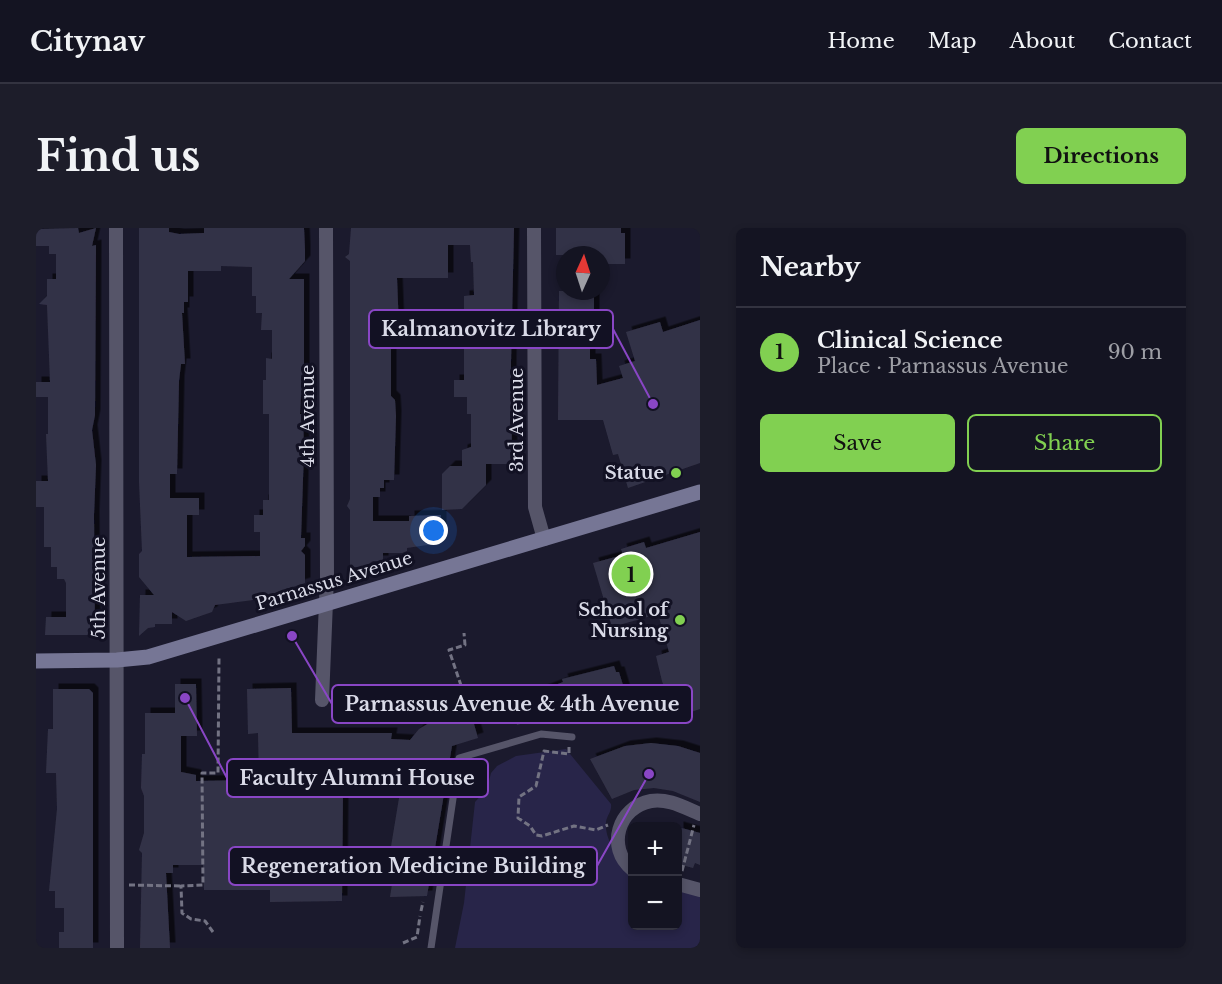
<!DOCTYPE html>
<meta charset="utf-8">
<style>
:root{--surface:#141422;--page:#1d1d2a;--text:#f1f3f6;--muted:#9d9ea5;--line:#333340;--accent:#81d051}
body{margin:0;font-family:"Libre Baskerville",serif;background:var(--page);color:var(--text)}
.controls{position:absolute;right:18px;bottom:18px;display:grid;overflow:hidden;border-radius:9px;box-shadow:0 3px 9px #0003}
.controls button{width:54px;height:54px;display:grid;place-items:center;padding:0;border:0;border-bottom:2px solid var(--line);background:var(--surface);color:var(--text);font:30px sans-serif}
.compass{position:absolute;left:520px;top:18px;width:54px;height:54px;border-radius:50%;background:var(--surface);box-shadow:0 3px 9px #0003;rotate:3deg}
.you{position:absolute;left:398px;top:303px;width:21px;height:21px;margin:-15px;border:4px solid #fff;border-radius:50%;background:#1a73e8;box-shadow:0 0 0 9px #1a73e833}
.badge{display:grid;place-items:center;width:39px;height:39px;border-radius:50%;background:var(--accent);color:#111;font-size:20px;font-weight:700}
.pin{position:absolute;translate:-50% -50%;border:3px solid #fff;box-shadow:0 2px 6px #0006}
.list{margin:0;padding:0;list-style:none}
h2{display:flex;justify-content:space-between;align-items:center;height:78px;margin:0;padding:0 24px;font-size:26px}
h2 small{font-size:20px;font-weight:400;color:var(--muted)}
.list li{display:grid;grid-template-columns:39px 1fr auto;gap:18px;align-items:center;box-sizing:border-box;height:90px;padding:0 24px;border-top:2px solid var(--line)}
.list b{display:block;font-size:22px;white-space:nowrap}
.list p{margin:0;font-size:20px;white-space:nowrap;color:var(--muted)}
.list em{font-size:20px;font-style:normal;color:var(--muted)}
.actions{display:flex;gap:12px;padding:18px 24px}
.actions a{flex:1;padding:14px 0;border:2px solid var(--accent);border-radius:9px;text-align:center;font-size:21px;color:var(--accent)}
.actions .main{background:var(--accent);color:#111}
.map{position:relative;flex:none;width:664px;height:720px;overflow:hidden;border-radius:9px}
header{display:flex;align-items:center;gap:36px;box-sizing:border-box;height:84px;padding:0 30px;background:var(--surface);border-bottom:2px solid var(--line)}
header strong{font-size:28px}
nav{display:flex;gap:33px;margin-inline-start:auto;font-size:21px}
.intro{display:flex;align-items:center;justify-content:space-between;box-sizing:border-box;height:144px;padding:0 36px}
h1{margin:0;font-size:42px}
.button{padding:15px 27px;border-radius:9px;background:var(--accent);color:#111;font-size:21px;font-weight:700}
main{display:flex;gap:36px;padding:0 36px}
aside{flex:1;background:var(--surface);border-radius:9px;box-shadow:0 3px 9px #0003}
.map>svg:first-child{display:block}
.green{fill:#282549}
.building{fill:#333247;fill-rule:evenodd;filter:url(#shadow)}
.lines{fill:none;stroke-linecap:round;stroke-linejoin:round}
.path{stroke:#737383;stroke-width:3;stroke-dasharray:6 3;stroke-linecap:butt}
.lane{stroke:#565569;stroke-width:7}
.street{stroke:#565569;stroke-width:14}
.secondary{stroke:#767695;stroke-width:15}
.poi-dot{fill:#81d051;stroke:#121123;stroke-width:2}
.labels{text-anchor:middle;stroke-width:6;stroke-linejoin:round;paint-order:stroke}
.street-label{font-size:18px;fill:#d9dae7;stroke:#121123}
.poi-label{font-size:18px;font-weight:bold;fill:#d9dae7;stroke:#121123;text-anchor:end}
.leader{fill:none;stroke:#8946c5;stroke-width:2}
.callout-dot{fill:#8946c5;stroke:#121123;stroke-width:2}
.callout{fill:#121123;stroke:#8946c5;stroke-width:2}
.callout-label{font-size:20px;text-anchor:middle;font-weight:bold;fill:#d9dae7}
</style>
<header>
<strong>Citynav</strong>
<nav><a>Home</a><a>Map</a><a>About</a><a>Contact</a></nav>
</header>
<div class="intro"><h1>Find us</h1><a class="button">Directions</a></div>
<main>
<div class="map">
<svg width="664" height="720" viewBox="0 0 664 720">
<defs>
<filter id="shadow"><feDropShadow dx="5.5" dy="-5.5" stdDeviation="0" flood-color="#0009"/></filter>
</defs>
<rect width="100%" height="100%" fill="#1b1a2d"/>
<path class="green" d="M530,521L575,576C576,584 571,587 570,594C568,613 585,633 596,646V698H642V661L664,667V720H419L428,675L439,574L451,561L455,545L461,538L480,528Z"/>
<path class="building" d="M42,0L43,5L60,0L56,18L60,17L59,187L56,202L60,237L58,287L59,407H9L10,389H30V355L28,351H21V339H15V319H8V279H0V253H12L10,206H12V169H0V154H14L11,77L3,76L11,68V51H20V26H13V18H0V1Z
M103,0H133V4L143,6L168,5V0H268L269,22V33L253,51H268V166L265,168L264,186H267L268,222L265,310H269V318L265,323L269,327V355L217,372L179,377L176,384L150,393L136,384V396H119V399L112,400L103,408L104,367H118L103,349V326L106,323L103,254ZM185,38L216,39V68H220V85H226L225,102H236V131L230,130V152H227V186H233V272H227V287H218V304H224V328L151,329V287H163V270H134V246H141L143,153L145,136H149L146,85H148V74H152V43H185Z
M315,0H478L475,135L476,236H450V257L426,281L406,282V246L414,238H426V222L435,219V186H431V169H418V152H428V68L438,67L437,34H435L434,17H412V50H361L363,101H355V168L359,172L360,188L358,252H348V260H344V269H337V293H373V288L405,287V315L371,320V323L366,325H347V333H337L328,339H314V282L311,278L314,271V33L309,29L313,26Z
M520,0H585V5H589V36H565V27H520Z
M523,63H558V90H554V131H560L561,157L587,150L583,138L599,133L590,104L624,94L627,104L664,92V235L592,260L582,226L577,227L567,192H522Z
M664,304V481L652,485L646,467L632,471L626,453L620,428L633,424L622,386L576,399L557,335L587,327L585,321L608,314L610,320Z
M578,438L580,444H583L590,467L481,497L474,471L509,461L527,454L526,451Z
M139,456H160L161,508H145V544L160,547V553L223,552L222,505L212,506L211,461L255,460L256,505H356L355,511L374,512L383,501L395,494L434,482L442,510L416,518L391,668L354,669L357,650L350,649L364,564H307L306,673L234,674V662H168L167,637H137V645H130L134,720H104L106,625L103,622L108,605V568L105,560L106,526H109V485H139Z
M17,461H53L57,465V720H23V704H28V680H19V663H13L21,581L20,545H10L12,501H17Z
M615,515L642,518L664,525V574L637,563L618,560L598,562L576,571L554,531L589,518Z
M642,599L664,605V637L659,635L657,640L642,636Z"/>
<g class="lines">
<path class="path" d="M423,485L421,478L431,475L413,422L429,417L428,405
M533,519V526L508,523L500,558L483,569L482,590L494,598L500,607L506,608L538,598L560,602L572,597
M646,643L658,597
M93,657L145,658
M385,683L387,674
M177,704L169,693L155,691L146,685L145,658L167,657L166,545H182L183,430
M367,715L381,709L384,688"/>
<path class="lane" d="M395,720L423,530L505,506L536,509"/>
<path class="street" d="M80,0L81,720
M498,0L499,279L508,311
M286,472L291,349L290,0
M596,641C570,620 582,579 615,573C632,570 649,580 664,586
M642,656L664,662"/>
<path class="secondary" d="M0,433L81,432L112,429L664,264"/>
</g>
<g class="poi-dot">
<circle cx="640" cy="245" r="6"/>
<circle cx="644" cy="392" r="6"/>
</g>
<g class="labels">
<g class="street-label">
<text transform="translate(272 188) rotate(-90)" y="6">4th Avenue</text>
<text transform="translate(481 192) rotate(-90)" y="6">3rd Avenue</text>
<text transform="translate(298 353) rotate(-17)" y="6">Parnassus Avenue</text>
<text transform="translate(63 360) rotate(-90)" y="6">5th Avenue</text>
</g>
<g class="poi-label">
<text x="628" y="251">Statue</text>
<text x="632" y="388">School of<tspan x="632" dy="21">Nursing</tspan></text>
</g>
</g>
<path class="leader" d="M617 176L577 101M256 408L296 476M149 470L191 550M613 546L561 638"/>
<g class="callout-dot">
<circle cx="617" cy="176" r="6"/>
<circle cx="256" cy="408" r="6"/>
<circle cx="149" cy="470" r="6"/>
<circle cx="613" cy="546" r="6"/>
</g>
<g class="callout">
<rect x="333" y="82" width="244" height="38" rx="6"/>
<rect x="296" y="457" width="360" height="38" rx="6"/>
<rect x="191" y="531" width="261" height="38" rx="6"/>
<rect x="193" y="619" width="368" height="38" rx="6"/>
</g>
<g class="callout-label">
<text x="455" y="108">Kalmanovitz Library</text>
<text x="476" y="483">Parnassus Avenue &amp; 4th Avenue</text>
<text x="321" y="557">Faculty Alumni House</text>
<text x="377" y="645">Regeneration Medicine Building</text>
</g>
</svg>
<div class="controls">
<button>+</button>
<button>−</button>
</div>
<svg class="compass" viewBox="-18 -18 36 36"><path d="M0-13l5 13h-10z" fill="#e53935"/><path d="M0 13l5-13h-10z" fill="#9d9ea5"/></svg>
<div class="you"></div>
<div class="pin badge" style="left:595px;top:346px">1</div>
</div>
<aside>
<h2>Nearby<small></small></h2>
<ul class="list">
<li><span class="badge">1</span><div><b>Clinical Science</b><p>Place · Parnassus Avenue</p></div><em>90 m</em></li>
</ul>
<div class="actions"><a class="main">Save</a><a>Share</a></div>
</aside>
</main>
